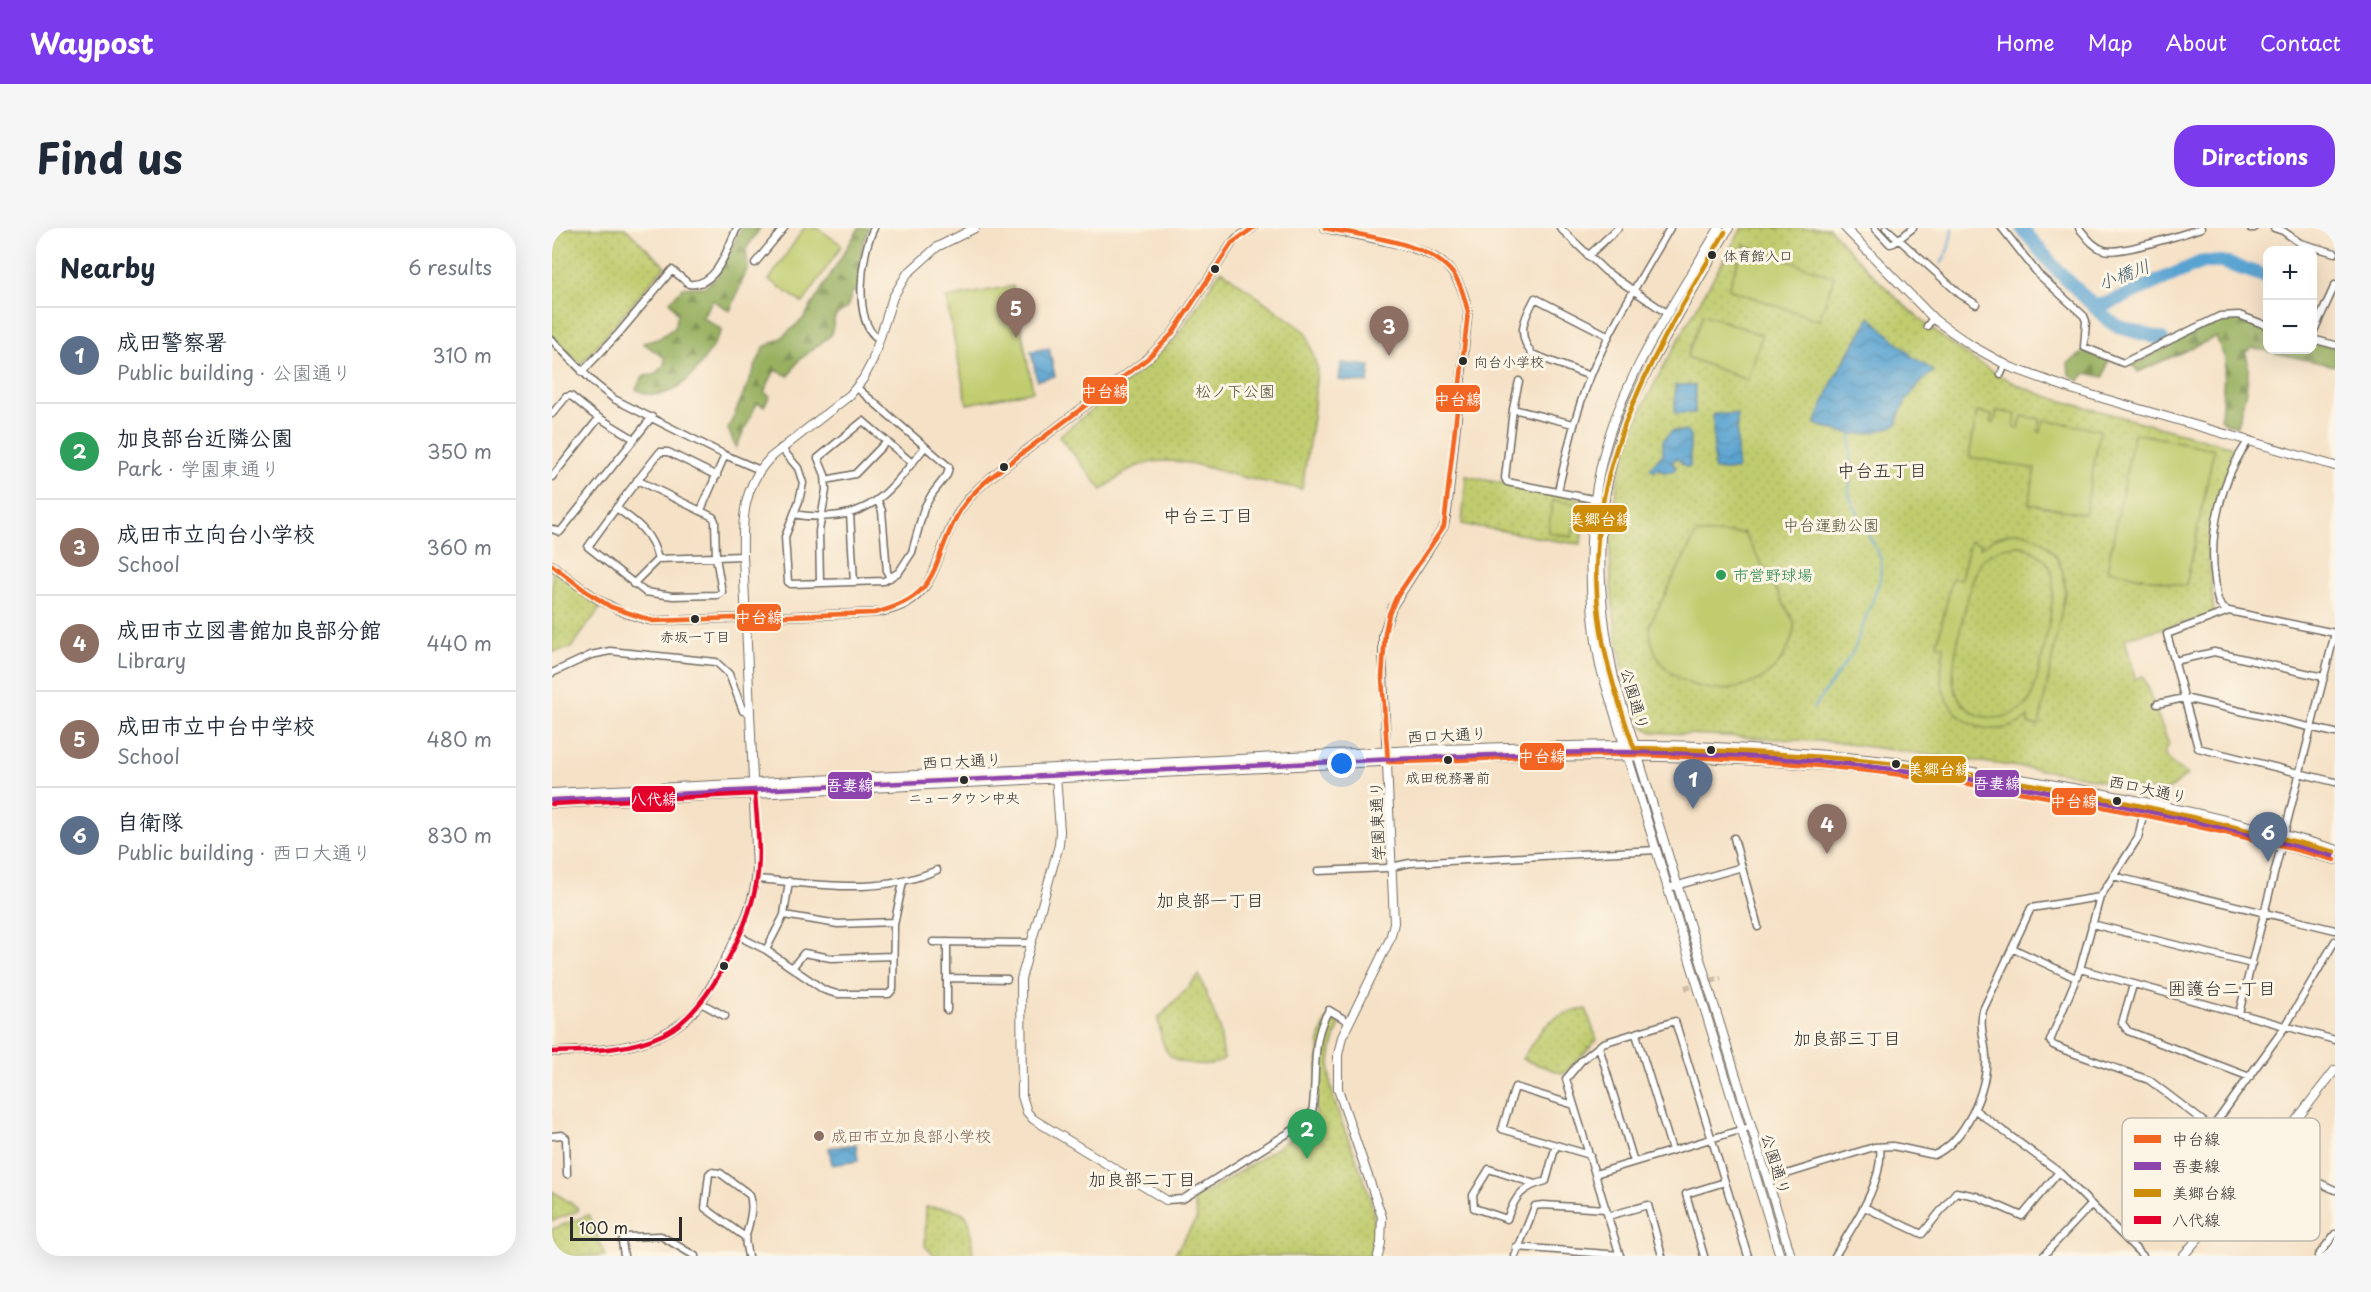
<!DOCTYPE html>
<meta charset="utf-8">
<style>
:root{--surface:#fff;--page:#f6f6f7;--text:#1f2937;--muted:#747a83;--line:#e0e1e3;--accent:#7c3aed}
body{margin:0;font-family:"Playpen Sans","Klee One",sans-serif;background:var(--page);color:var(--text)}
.controls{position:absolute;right:18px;top:18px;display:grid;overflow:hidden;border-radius:12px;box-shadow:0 6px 24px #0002}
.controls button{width:54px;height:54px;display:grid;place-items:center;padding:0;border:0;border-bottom:2px solid var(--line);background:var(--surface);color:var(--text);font:30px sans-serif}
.scale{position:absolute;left:18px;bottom:15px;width:112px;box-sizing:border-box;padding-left:6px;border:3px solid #2b2b2b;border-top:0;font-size:16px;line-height:21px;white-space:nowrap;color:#2b2b2b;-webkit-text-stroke:4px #fcf5e5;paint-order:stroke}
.you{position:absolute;left:790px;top:536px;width:21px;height:21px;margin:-15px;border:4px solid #fff;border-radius:50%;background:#1a73e8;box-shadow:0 0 0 9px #1a73e833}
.badge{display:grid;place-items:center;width:39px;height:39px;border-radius:50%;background:var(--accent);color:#fff;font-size:20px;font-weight:700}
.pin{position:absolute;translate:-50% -50px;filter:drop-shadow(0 2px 3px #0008)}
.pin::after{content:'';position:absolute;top:32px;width:21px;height:18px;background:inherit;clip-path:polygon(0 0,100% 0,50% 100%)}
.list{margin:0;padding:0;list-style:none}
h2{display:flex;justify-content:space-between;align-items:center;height:78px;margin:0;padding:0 24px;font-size:26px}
h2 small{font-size:20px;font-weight:400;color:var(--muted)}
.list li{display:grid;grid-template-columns:39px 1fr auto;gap:18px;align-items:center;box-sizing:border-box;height:96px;padding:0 24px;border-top:2px solid var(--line)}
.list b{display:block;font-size:22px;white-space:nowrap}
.list p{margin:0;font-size:20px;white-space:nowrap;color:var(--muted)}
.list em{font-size:20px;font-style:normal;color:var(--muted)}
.map{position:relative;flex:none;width:1783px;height:1028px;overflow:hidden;border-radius:24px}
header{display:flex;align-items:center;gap:36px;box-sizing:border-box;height:84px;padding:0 30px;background:var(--accent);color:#fff}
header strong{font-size:28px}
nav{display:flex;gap:33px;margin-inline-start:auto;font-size:21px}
.intro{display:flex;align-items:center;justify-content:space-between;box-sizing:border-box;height:144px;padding:0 36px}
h1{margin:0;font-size:42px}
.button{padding:15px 27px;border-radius:24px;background:var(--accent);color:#fff;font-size:21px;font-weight:700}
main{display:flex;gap:36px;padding:0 36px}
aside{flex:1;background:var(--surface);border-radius:24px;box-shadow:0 6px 24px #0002}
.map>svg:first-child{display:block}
.grass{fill:url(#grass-dots);stroke:#767c4c;stroke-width:1.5}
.forest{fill:url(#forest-firs);stroke:#626e46;stroke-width:1.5}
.pitch{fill:#c0cc6e;stroke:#767c4c;stroke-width:1.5;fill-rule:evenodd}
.water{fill:url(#water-waves);stroke:#42677e;stroke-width:1.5}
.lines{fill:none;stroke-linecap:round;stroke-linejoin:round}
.stream{stroke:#59a3d1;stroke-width:2}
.river{stroke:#59a3d1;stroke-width:14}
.minor-tunnel{stroke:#cdbda7;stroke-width:6;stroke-dasharray:6 3;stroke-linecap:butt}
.minor-casing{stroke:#726b61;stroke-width:9}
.tertiary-casing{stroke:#726b61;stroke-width:10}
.minor{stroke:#fff;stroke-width:6}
.tertiary{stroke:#fff;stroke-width:8}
.bus-1-casing{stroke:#fcf5e5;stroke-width:9}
.bus-2-casing{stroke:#fcf5e5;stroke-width:9}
.bus-3-casing{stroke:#fcf5e5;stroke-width:9}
.bus-4-casing{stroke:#fcf5e5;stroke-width:9}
.bus-1{stroke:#f26522;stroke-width:4.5}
.bus-2{stroke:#8e44ad;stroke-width:4.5}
.bus-3{stroke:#ce8d09;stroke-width:4.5}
.bus-4{stroke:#e4002b;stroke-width:4.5}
.bus-dot{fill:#2b2b2b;stroke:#fcf5e5;stroke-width:2}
.leisure-dot{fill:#2e9e5b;stroke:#fcf5e5;stroke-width:2}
.education-dot{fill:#8d6e63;stroke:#fcf5e5;stroke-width:2}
.labels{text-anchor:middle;stroke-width:6;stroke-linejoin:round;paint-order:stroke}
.bus-label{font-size:14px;fill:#2b2b2b;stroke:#fcf5e5}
.park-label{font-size:16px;fill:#50533c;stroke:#fcf5e5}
.leisure-label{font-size:16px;fill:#27864d;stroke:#fcf5e5;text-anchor:start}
.street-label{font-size:16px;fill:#2b2b2b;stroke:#fcf5e5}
.education-label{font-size:16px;fill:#785e54;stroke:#fcf5e5;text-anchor:start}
.water-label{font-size:18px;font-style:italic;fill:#3d5b6d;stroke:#fcf5e5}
.neighbourhood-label{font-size:18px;fill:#2b2b2b;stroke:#fcf5e5}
.key{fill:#fcf5e5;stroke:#bdb8ad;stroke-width:1.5}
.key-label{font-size:16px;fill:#2b2b2b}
.line-badge{stroke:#fcf5e5;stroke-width:2}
.badge-label{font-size:16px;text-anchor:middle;font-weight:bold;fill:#fff}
</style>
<header>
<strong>Waypost</strong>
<nav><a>Home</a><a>Map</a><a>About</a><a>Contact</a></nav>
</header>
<div class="intro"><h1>Find us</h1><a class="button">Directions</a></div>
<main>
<aside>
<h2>Nearby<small>6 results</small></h2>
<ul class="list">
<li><span class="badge" style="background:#5c6f8a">1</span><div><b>成田警察署</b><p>Public building · 公園通り</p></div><em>310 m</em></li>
<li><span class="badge" style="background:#2e9e5b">2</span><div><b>加良部台近隣公園</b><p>Park · 学園東通り</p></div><em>350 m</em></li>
<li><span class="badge" style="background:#8d6e63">3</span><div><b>成田市立向台小学校</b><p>School</p></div><em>360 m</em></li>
<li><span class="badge" style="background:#8d6e63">4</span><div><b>成田市立図書館加良部分館</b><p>Library</p></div><em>440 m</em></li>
<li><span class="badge" style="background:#8d6e63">5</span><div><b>成田市立中台中学校</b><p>School</p></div><em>480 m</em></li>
<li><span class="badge" style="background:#5c6f8a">6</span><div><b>自衛隊</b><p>Public building · 西口大通り</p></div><em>830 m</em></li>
</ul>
</aside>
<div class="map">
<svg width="1783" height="1028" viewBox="0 0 1783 1028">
<defs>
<pattern id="grass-dots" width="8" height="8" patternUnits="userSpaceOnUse" patternTransform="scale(1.5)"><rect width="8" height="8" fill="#c0cc6e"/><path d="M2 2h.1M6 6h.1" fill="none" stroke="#a5af5f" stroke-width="1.8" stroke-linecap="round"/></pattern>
<pattern id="forest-firs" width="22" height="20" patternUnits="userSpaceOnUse" patternTransform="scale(1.5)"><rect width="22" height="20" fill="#98b061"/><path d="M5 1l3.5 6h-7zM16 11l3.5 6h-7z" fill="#7c8f50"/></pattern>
<pattern id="water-waves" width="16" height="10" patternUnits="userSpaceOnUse" patternTransform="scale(1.5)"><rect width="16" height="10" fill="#59a3d1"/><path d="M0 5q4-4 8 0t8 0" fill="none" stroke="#4a85aa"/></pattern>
</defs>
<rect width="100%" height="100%" fill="#fcf5e5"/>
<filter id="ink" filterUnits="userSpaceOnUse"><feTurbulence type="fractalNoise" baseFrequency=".0167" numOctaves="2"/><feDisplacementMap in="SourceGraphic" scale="12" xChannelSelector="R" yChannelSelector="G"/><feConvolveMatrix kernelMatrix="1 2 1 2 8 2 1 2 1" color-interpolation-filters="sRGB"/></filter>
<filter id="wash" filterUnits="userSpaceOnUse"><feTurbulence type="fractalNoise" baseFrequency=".008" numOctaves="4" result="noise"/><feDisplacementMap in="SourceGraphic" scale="24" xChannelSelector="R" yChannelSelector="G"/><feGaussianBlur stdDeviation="1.35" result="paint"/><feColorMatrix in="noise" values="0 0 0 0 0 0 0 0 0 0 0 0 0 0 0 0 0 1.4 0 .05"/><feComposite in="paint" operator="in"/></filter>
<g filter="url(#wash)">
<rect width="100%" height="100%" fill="#f5e1c6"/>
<path class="grass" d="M0,0H73L113,38L29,136L0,108Z
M1190,0H1277C1332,61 1390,119 1464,156C1491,169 1522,176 1551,184C1593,195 1635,207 1678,218L1683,224L1665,269L1656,317L1662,387L1573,410L1583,451L1591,448L1617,517L1612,525L1617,533L1635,547L1621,559L1612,563L1583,560L1519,546L1281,514L1100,504C1078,493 1075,458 1070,435C1058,379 1054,320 1064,263C1073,205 1103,153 1131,104C1150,69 1170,35 1190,0Z
M669,42L754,104L765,139L761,189L750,261C729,257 707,253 686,248C654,240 622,226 589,237C574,241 562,253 550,262L507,208L591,141L625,108Z
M914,248L1033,272L1029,316C1006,314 984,309 962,305C944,301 927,300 910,296Z
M0,341L49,379L19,420L0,424Z
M647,747L667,798L672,831C664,837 654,837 644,836C611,834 611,819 606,791Z
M1034,781L1045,812L1012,846L970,831C990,801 994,786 1034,781Z
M775,790L788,796C781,813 776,832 778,850C783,905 840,975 817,1028H621L645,990L641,969L656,964L763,895L768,809Z
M0,963L25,979L26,983L0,993Z
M374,979C420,981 418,983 421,1028H383L373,1018Z
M37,987L53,1028H0V1001Z"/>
<path class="forest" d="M189,0H208L194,21L196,39L178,83L161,72L150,89L170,102C154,132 123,184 84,161L91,148L102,147L112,137L113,130L91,115L106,111L123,99L126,86L118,73L132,59H152L165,49Z
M307,0H317L311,15L306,64H300L295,80L283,88L279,107L246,133L237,148L223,142L212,164L218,168L212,178L205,175L184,220L176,201L212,119L228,111L252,90Z
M1680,89H1686L1715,102L1716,122H1760L1761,113L1783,120V138L1701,120L1693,124C1702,143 1690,178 1685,198L1672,194L1669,190L1673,131L1664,109L1586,144L1581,136L1668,92Z
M1532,124L1557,132L1552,149L1534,145L1527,153L1517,146L1516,135Z"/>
<path class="pitch" d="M252,0H265L290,17L251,75L217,52Z
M1192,17L1282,49L1267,92L1176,61Z
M461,58L481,163L415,176L394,70Z
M1151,86L1210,107L1195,152L1135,129Z
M1445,183L1464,186L1462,199L1467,200L1470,188L1488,191L1486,203L1489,204L1492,192L1548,202L1533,286L1477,276L1483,241L1417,229L1425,184L1440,187L1439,194L1442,195Z
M1582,205L1662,221L1634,358L1555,342Z
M1001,272L1025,277L1020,309L996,304Z
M1462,304C1495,305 1514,334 1513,365L1487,498L1476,496V489C1446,514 1400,499 1391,460C1387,446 1391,432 1392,418L1385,417L1400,350L1409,351L1418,313L1429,316L1428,320L1443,310ZM1470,318C1481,322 1493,329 1499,341C1508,360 1487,447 1479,470C1459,500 1411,496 1402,458C1397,442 1418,349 1429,334C1439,321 1454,318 1470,318Z
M1192,305L1242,394C1244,402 1239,412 1236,420C1206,487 1095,468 1098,396L1144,306Z"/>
<path class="water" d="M1318,89L1361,129L1382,143C1365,157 1349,174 1345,196C1312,211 1297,208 1263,196L1282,150Z
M497,120L503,148L485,152L479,123Z
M789,135L818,138L816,155L787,152Z
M1123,157H1143V185H1123Z
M1161,186H1185V242H1162Z
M1120,203H1134L1138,208V239H1134L1124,230L1120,234L1124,240L1120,244H1111L1106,240L1102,244L1098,240L1111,226V212Z
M304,916L306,933L280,937L277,920Z"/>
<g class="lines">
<path class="stream" d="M1389,36C1396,25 1399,14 1400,0
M1299,207L1297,268L1309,291
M1261,481L1301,424L1328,352L1329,331L1312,298"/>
<path class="river" d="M1470,0L1502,39L1557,93L1567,99L1610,111
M1542,77L1556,75L1650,34H1670L1716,49"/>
</g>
</g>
<g filter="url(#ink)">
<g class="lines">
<path class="minor-tunnel" d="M1133,760L1169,750"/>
<g class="minor-casing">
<path id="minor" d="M322,0C309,24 300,96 327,111
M1008,0L1053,43L1116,86
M1323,0L1338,16L1342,15L1361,0
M1334,0L1409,67L1424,76
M1450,0L1486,46L1532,88L1534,93L1532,119L1571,135L1668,88L1687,87L1716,98
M1527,0C1534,8 1541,19 1552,22C1566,27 1632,6 1649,0
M1698,0H1702
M1722,0L1731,3L1748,15L1783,25
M1036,28L1066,0
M203,35L232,0
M1375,98L1381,90
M1760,107L1783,57
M1760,111L1783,117
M0,112L42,155L62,171L173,227L208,242
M30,144L67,105L120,42L137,56C165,59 175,21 185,0
M1449,146L1453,136
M1038,148L980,126C964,105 972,91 983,70L1057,108
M967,153L961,181L953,250L955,254L1046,272
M961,181L1021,196
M0,186L14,169L19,168L41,186L82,211
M1697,212C1669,251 1656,305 1663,352C1665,365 1663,378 1677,383L1783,405
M229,220L246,240L251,255L247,273L233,309L236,354L239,356L332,353L347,344L360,324L372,280L380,266L395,247L397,239L304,159
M0,249L47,190
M85,252L161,289L163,293L164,329L170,364L166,367L121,368L93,364L36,319C59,286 83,255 108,224H116L165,248
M274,252L303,246L334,214
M1006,263C1015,224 1023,186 1038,149C1059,97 1090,49 1118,0
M326,273L330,283L335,344L338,350
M64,280C85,294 100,305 106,331
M149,282L173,227
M242,286C255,289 267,289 279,288C327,285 345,253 373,219
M298,286L302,354
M0,301L8,304L100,189
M268,355L267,303L274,262L273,247L266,230L311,193L360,235
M81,356L106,331L191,328
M1677,383L1615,406L1646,520L1783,554
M1623,433L1662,424L1771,449
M0,445L39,427L58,423L164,434L177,446L191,483L198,485
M1605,476L1632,470L1783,505
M1594,574L1586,610L1548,669L1528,741L1498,813L1501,817L1515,823L1597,852L1660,900L1686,917L1706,929L1722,934L1783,962
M1182,610L1206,699
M766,643L834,640L858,635L1105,622
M1561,648L1783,702
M205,651C266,656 326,668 385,642
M1116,660L1190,639
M232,687L286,696L342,694
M1540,696L1700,736
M187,706L194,712L214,722L272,762L285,766H337L341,761L342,697L351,654
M381,714L479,715
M395,714V782
M1460,720L1524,750
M214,722L232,687L237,653
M240,740L252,725L279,730L341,728
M1528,741L1783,812
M395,750L455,751
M1581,757L1570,795L1576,803L1698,849
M149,775L173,788
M1687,785L1783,405
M1084,806L1120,922
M1047,819L1082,934
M1022,877L963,859L950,901L1038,927
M1423,882L1507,944L1591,1028
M1660,900L1733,799L1783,713
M0,908L10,907L14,910L15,946
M1043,946L1198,899
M1215,952L1322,919L1341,918L1382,927C1412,914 1437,861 1434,828C1433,812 1427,799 1431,782L1479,680L1548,669
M983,956L937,941L921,967L922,980L955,991C963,968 970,959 994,953L1004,917
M614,972L631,971L757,892C762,884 761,874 762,865C764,836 761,807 777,782L797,794
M1312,979L1370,1006L1404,964L1424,968L1470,988L1507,944
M1056,988L1096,977L1110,1028
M193,1009L153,980L157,946L159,944L168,945L198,967C202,981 197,995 194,1008C192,1013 195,1022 196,1028
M964,1019L1068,1027
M72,1028L70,1013L73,1009L109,1008L143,1028
M963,1028L983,978L991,977L1054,981
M1068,1028L1014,851L1029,833L1051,815L1123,793L1196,1028
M1152,1028L1134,966L1173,954
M1283,1028C1301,997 1332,955 1328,919
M1491,1028L1539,977
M1766,1028L1783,1006"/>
</g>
<g class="tertiary-casing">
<path id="tertiary" d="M773,0C795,5 816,9 837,14C882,24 907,35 916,84L895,284L892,298L840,379L831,407V444L842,695L838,711L790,809L786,827V861L830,989L829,1015L826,1028
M1167,0C1125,71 1071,148 1051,229C1034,299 1035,367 1048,438L1228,1028
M1177,0C1155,37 1134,74 1113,111C1097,141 1081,170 1070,202C1041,285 1044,365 1062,450L1239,1028
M1293,0L1383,92L1420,118L1458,139L1519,161L1783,238
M0,337C33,363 59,385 101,393L322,385C387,376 380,332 405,287C414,271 426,260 439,249L595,131L620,106L680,15L685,10L701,0
M504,547L508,603L507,617L469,751L470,868L475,884L481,891L614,972
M0,565C222,556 444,545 666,532C783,526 900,519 1018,518C1060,517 1102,516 1144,518C1360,528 1575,561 1783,621
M0,576C216,565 432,555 648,543C834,534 1021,521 1207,533C1401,545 1596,580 1783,632
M0,824C53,822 111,823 147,777C158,763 165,745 174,730C189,701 204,673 205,640L191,328C190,291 191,258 218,230L298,167L311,151L320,134L341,69L355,46L385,19L423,0
M1631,1028L1714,931L1783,842"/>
</g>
<use href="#minor" class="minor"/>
<use href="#tertiary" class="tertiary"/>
<g class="bus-1-casing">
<path id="bus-1" d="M773,0C810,8 872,13 898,42C909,54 912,69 916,84L892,298L844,370L837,386L833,405L830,450L836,534C919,533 1003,525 1086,527C1322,533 1555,572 1783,632
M0,337L35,364L59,379L101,393L322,385C389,369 378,338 405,288C413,272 426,260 439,249L595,131L620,106L680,15L701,0"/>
</g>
<g class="bus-2-casing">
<path id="bus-2" d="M0,572L842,531C937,527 1033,522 1128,525C1349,532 1568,570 1781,628"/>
</g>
<g class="bus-3-casing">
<path id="bus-3" d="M1173,4C1100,128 1024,250 1049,402C1055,442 1069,481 1082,520C1169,522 1256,526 1344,536C1492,554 1638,586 1783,624"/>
</g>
<g class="bus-4-casing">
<path id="bus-4" d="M0,576L203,566
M0,824C38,823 77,823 112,806C154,786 196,702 204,657C210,628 205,596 203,566"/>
</g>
<use href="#bus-1" class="bus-1"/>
<use href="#bus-2" class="bus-2"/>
<use href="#bus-3" class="bus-3"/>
<use href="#bus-4" class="bus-4"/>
</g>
</g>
<g class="bus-dot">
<circle cx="1160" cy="27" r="5"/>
<circle cx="663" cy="41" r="5"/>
<circle cx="911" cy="133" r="5"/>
<circle cx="452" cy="239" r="5"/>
<circle cx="143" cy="391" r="5"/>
<circle cx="1159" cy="522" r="5"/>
<circle cx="896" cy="532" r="5"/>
<circle cx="1344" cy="536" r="5"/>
<circle cx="412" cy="552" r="5"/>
<circle cx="1565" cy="573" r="5"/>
<circle cx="172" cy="738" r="5"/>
</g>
<circle class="leisure-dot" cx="1169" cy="347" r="6"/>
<circle class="education-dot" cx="267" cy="908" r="6"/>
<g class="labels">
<g class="bus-label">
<text x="1171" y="33" text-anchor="start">体育館入口</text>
<text x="922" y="139" text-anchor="start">向台小学校</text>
<text x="143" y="414">赤坂一丁目</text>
<text x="896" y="555">成田税務署前</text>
<text x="412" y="575">ニュータウン中央</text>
</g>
<g class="park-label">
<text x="683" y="169">松ノ下公園</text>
<text x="1279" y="303">中台運動公園</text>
</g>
<g class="leisure-label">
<text x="1181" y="353">市営野球場</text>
</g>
<g class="street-label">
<text transform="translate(1083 471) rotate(74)" y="6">公園通り</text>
<text transform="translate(895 507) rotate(-3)" y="6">西口大通り</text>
<text transform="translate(410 533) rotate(-3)" y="6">西口大通り</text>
<text transform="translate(1596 561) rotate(12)" y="6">西口大通り</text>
<text transform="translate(825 593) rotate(-92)" y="6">学園東通り</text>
<text transform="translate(1224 936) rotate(73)" y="6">公園通り</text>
</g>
<g class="education-label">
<text x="279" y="914">成田市立加良部小学校</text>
</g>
<g class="water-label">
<text transform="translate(1572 47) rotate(-21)" y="6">小橋川</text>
</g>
<g class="neighbourhood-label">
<text x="1330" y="249">中台五丁目</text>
<text x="656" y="294">中台三丁目</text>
<text x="658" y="679">加良部一丁目</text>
<text x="1670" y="767">囲護台二丁目</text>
<text x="1295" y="817">加良部三丁目</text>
<text x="590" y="958">加良部二丁目</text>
</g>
</g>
<rect x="1570" y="890" width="198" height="123" rx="9" class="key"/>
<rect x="1582" y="907" width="27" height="8" fill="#f26522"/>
<rect x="1582" y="934" width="27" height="8" fill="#8e44ad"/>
<rect x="1582" y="961" width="27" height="8" fill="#ce8d09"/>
<rect x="1582" y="988" width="27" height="8" fill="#e4002b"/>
<g class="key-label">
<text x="1620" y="917">中台線</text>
<text x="1620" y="944">吾妻線</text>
<text x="1620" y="971">美郷台線</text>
<text x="1620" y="998">八代線</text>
</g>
<g class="line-badge">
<rect x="530" y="148" width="46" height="29" rx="6" fill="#f26522"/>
<rect x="883" y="156" width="46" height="29" rx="6" fill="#f26522"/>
<rect x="1020" y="276" width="56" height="29" rx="6" fill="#ce8d09"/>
<rect x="184" y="375" width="46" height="29" rx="6" fill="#f26522"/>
<rect x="967" y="514" width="46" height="29" rx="6" fill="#f26522"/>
<rect x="1358" y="527" width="57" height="29" rx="6" fill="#ce8d09"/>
<rect x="1422" y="541" width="46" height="29" rx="6" fill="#8e44ad"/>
<rect x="275" y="543" width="46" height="29" rx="6" fill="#8e44ad"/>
<rect x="79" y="557" width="45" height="28" rx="6" fill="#e4002b"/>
<rect x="1499" y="559" width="46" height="29" rx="6" fill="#f26522"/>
</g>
<g class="badge-label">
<text x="553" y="169">中台線</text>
<text x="906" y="177">中台線</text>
<text x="1048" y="297">美郷台線</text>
<text x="207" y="395">中台線</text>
<text x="990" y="534">中台線</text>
<text x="1387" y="547">美郷台線</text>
<text x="1445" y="561">吾妻線</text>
<text x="298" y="563">吾妻線</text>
<text x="102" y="577">八代線</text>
<text x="1522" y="579">中台線</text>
</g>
</svg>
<div class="controls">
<button>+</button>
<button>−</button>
</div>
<div class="scale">100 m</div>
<div class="you"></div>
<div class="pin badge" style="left:1141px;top:581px;background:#5c6f8a">1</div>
<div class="pin badge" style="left:755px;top:931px;background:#2e9e5b">2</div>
<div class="pin badge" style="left:837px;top:128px;background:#8d6e63">3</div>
<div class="pin badge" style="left:1275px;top:626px;background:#8d6e63">4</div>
<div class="pin badge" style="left:464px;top:110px;background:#8d6e63">5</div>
<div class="pin badge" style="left:1716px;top:634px;background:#5c6f8a">6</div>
</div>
</main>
